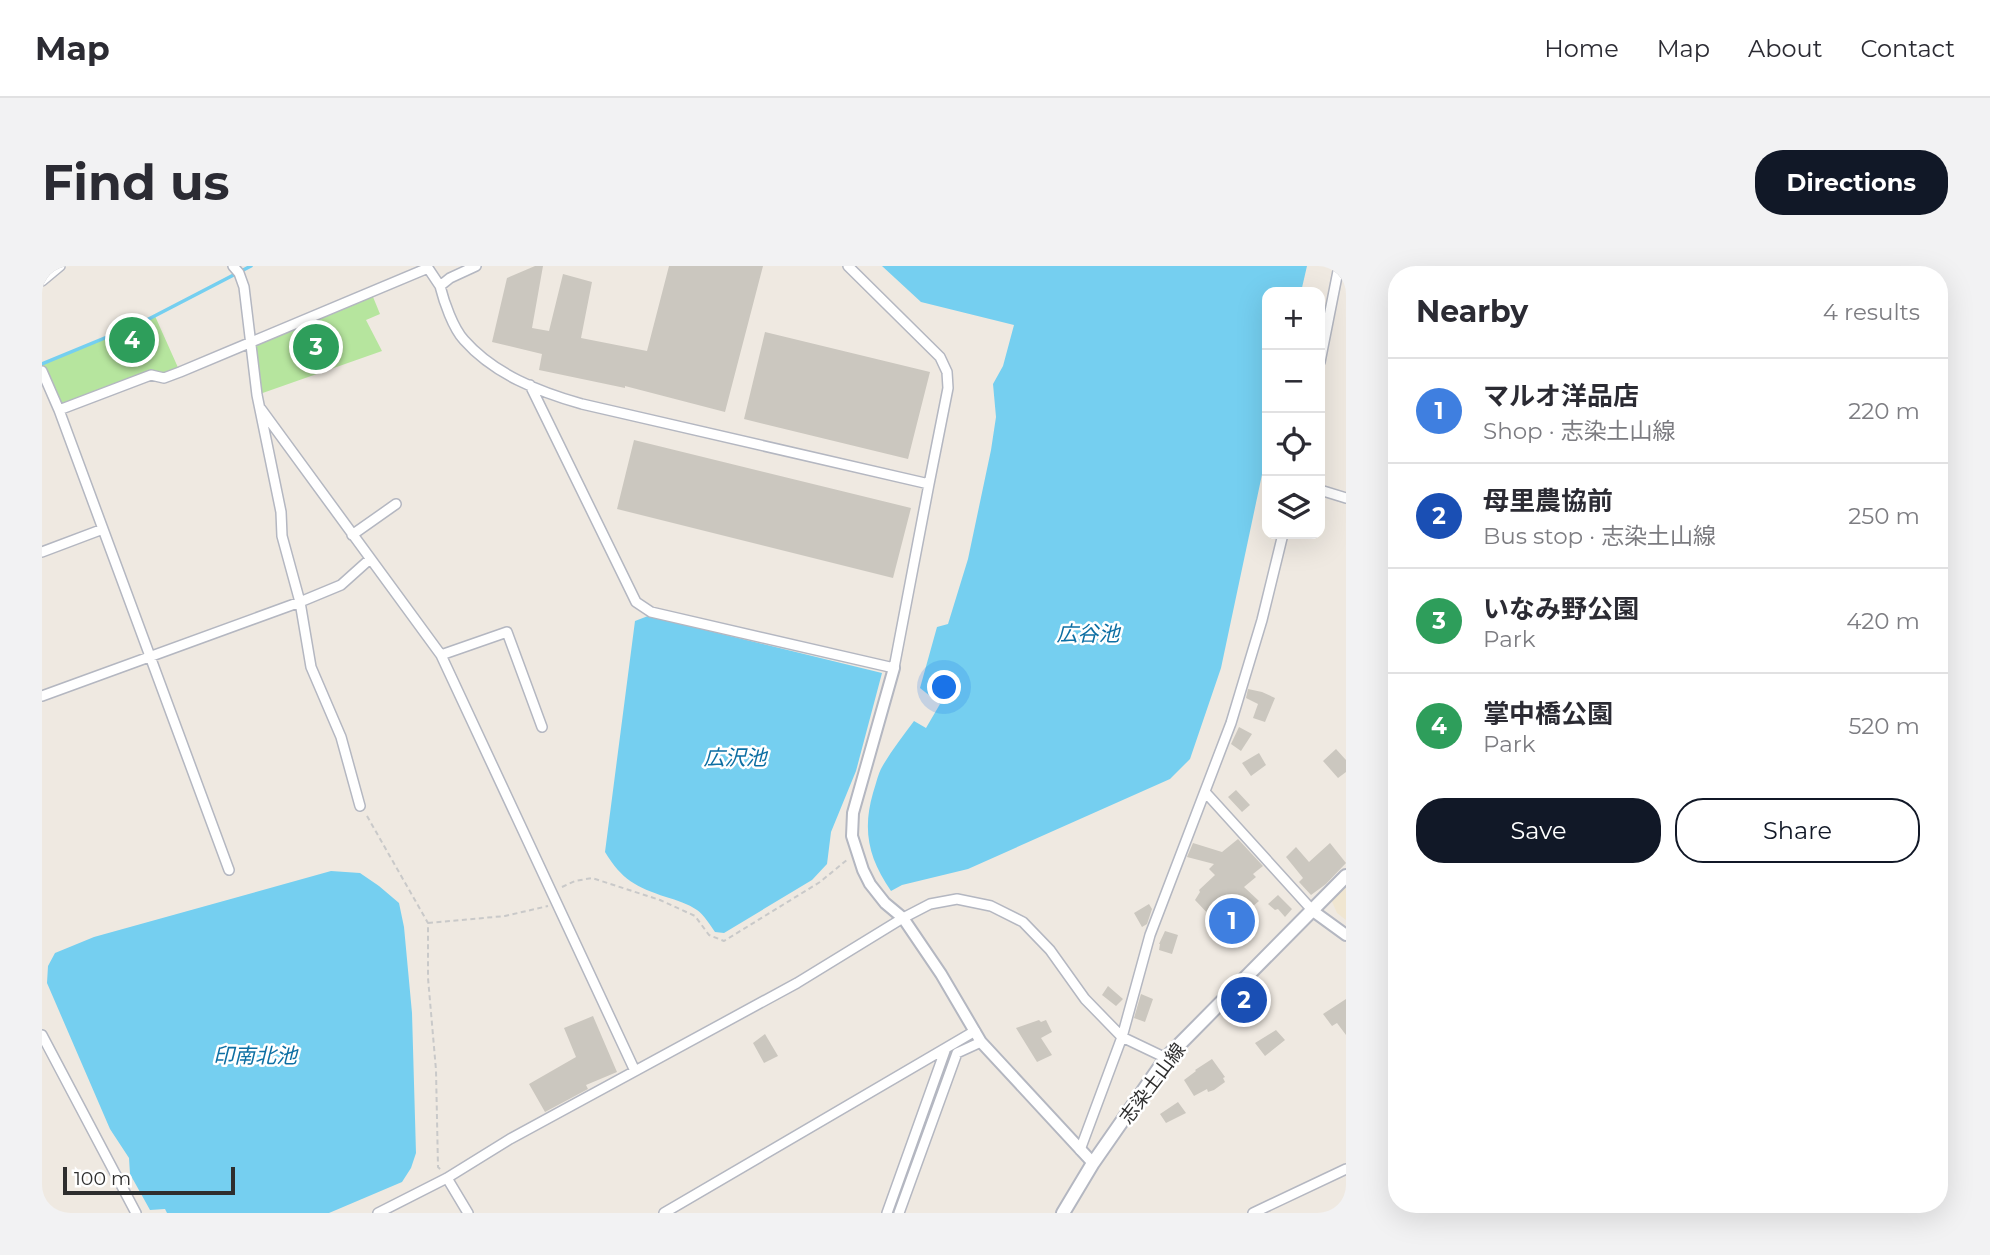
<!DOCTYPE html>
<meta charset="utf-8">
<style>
:root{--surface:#fff;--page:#f2f2f3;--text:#2b2b33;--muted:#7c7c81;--line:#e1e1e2;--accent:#111827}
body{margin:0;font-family:Montserrat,"Noto Sans JP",sans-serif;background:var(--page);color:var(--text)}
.controls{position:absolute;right:21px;top:21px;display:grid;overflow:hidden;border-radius:14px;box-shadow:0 7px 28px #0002}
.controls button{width:63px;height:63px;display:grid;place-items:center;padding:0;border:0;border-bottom:2px solid var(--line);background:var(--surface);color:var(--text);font:35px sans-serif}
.scale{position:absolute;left:21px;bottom:18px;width:172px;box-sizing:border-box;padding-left:7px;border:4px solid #2e2e2e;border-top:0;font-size:19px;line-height:24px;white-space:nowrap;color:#2e2e2e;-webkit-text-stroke:5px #fff;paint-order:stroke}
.you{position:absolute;left:903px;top:422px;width:24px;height:24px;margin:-18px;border:5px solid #fff;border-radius:50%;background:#1a73e8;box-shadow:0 0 0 10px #1a73e833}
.badge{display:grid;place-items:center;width:46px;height:46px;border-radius:50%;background:var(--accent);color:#fff;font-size:23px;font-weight:700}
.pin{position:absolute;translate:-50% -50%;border:4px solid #fff;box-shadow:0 2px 7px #0006}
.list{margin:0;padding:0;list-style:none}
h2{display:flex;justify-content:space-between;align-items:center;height:91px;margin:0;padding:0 28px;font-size:30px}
h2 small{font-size:23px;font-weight:400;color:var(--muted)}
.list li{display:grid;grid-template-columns:46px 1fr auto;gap:21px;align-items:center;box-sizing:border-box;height:105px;padding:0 28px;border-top:2px solid var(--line)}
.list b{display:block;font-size:26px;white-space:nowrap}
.list p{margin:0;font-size:23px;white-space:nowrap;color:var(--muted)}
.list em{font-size:23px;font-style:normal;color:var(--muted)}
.actions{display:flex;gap:14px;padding:21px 28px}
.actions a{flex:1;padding:16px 0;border:2px solid var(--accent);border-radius:28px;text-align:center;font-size:24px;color:var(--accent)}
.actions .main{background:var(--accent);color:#fff}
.icon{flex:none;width:38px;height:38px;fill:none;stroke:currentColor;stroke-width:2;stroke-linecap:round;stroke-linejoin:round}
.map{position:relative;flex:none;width:1304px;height:947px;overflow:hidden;border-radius:28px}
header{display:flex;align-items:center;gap:42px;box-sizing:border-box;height:98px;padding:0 35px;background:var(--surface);border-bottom:2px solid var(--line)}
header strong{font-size:33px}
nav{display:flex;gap:38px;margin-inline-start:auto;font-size:24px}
.intro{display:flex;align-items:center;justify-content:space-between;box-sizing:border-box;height:168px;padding:0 42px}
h1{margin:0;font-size:49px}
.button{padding:18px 32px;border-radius:28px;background:var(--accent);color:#fff;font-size:24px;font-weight:700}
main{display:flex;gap:42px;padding:0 42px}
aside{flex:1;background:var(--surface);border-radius:28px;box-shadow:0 7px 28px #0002}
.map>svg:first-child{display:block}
.education{fill:#f0e6d1}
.green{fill:#b6e59e}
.water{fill:#75cff0}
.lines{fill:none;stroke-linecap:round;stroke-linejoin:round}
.stream{stroke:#75cff0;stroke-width:3.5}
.building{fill:#cbc7bf}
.minor-casing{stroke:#b4b7c1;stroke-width:12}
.tertiary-casing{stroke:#b4b7c1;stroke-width:14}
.secondary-casing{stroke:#b4b7c1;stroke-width:16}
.path{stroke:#c9c9c9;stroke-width:2;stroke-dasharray:5 3.5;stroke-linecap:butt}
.minor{stroke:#fff;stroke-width:9}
.tertiary{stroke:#fff;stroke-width:10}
.secondary{stroke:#fff;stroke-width:12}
.labels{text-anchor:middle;stroke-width:5;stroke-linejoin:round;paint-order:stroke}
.street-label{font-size:19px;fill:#2e2e2e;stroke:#fff}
.water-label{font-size:21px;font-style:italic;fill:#0d6fa3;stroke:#fff}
</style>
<header>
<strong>Map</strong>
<nav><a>Home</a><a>Map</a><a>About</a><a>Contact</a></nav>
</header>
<div class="intro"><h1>Find us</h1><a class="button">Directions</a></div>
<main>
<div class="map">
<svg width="1304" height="947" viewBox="0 0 1304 947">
<rect width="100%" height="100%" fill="#efe9e1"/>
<path class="education" d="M1304,617V654L1295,647L1288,631Z"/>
<path class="green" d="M329,26L338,48L324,54L340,85L215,129L210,77Z
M113,50L138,106L109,109L17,144L0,105V98Z"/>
<path class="water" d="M840,0H1265L1259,26H1225V185L1179,402L1148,493L1128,513L926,603L860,619L849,625C827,593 820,565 831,527C834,518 836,508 840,501C849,485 861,470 872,455L884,462L898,438L878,422L895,361L906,358L926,293L949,184L954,151L951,118L961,100L972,59L879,36Z
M606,350L840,407L814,505L789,566L785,598L770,614L682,667L673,666C668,659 662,649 655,644C646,638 635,634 624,631C594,621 580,614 563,586L593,355Z
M289,605L318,607L337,620L357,637L362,661L370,747L374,887L369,902L360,916L287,947H125L123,943L108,944L88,908L87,892L68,863L5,717L6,700L13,687L52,671Z"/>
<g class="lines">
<path class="stream" d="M0,98L99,57L209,0"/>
</g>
<path class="building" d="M493,0H501L490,62L507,65L521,8L550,16L539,72L605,85L627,0H721L683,146L583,120V122L497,104L500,88L450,76L465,12Z
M723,66L888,106L866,193L702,153Z
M592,174L869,242L851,312L575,243Z
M1206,423L1220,426L1233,432L1223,456L1211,452L1216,438L1204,432Z
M1197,461L1210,468L1199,485L1189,478Z
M1294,483L1304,494V506L1296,512L1281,495Z
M1217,487L1224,499L1209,510L1200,497Z
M1194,524L1208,539L1200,546L1186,531Z
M1196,573L1221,600L1211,608L1214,611L1202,621L1217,635L1204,646L1214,655L1195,673L1190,669L1188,671L1153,634L1158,626L1157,624L1173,609L1167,603L1172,598L1145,591L1151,577L1180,586Z
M1288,577L1304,597L1284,618L1269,629L1257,616L1261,612L1244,591L1254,581L1267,596Z
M1236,629L1250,643L1243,651L1236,643L1233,644L1226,638Z
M1107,638L1110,643L1105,658L1100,661L1092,647Z
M1123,665L1136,669L1130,688L1117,684L1118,678H1117Z
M1066,720L1081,733L1074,740L1060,729Z
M1099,728L1111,733L1103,756L1092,752Z
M1304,733V769L1295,757L1290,760L1281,748Z
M551,750L575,806L544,819L546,823L503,846L487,818L534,791L522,762Z
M997,754L999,756L1004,754L1010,766L999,772L1010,789L995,796L974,762Z
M1234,764L1243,774L1223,790L1213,777Z
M723,768L736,790L722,797L711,777Z
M1170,793L1183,811L1181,812L1183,816L1172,824L1166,826L1165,823L1152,830L1142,814L1154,805L1153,804Z
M1136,836L1144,847L1124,857L1118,848Z"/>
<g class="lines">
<g class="minor-casing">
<path id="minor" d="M191,0L197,7L202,21L215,129L239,246L240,270L258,336L269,401L299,471L318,540
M434,0L408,12L398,20C402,36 411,62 422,74C452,108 497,126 540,138L887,218L906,122L905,106L898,91L806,0
M0,15L18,0
M1278,96L1297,0
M0,105L17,144L187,604
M488,119L594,336L609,346L852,402L887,218
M219,143L399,389L593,805
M17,144L109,109L122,112L138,106L386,2L398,20
M1278,224L1304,232
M310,269L354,238
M0,286L61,263
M399,389L465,366L500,461
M0,430L258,336L299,319L328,293
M1164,527L1271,645
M0,769L94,947
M1038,884L1080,771L1108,669L1189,457L1220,354L1241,268
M405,912L426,947
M336,947L405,912L468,873L755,717L861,652L888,638L915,633L949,640L981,656L1008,684L1043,733L1080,771L1124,792
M622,947L933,765
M845,947L904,782
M857,947L915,787L939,776
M1211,947L1304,903"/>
</g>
<g class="tertiary-casing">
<path id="tertiary" d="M852,402L811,547L810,570L821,604L828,618L843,637L861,652L899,708L939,776L1051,897
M1271,645L1304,669"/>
</g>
<g class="secondary-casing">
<path id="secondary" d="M1021,947L1051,897L1124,792L1304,610"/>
</g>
<path class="path" d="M325,550L386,657V712L394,804L396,901L399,904
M520,621L533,615L550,612L618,634L653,650L667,669L682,675L778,616L806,593
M386,657L463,650L506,640"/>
<use href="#minor" class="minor"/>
<use href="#tertiary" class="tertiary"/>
<use href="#secondary" class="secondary"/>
</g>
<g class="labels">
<g class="street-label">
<text transform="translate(1110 817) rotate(-53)" y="7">志染土山線</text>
</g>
<g class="water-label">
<text x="1046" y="375">広谷池</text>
<text x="693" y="499">広沢池</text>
<text x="213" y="797">印南北池</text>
</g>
</g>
</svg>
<div class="controls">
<button>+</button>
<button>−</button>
<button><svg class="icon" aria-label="locate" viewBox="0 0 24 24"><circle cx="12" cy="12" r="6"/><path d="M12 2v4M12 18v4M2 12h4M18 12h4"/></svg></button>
<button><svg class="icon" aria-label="layers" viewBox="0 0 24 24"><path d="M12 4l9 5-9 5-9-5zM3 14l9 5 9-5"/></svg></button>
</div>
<div class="scale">100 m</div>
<div class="you"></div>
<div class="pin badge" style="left:1190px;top:655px;background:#3f7fe0">1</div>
<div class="pin badge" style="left:1202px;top:734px;background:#1a4fb4">2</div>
<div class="pin badge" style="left:274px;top:81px;background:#2e9e5b">3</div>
<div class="pin badge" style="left:90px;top:74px;background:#2e9e5b">4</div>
</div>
<aside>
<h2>Nearby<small>4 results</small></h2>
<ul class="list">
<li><span class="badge" style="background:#3f7fe0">1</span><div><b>マルオ洋品店</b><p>Shop · 志染土山線</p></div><em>220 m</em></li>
<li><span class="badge" style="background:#1a4fb4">2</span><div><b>母里農協前</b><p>Bus stop · 志染土山線</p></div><em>250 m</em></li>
<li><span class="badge" style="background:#2e9e5b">3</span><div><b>いなみ野公園</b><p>Park</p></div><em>420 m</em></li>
<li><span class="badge" style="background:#2e9e5b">4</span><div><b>掌中橋公園</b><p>Park</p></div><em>520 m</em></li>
</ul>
<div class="actions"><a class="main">Save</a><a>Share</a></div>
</aside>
</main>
